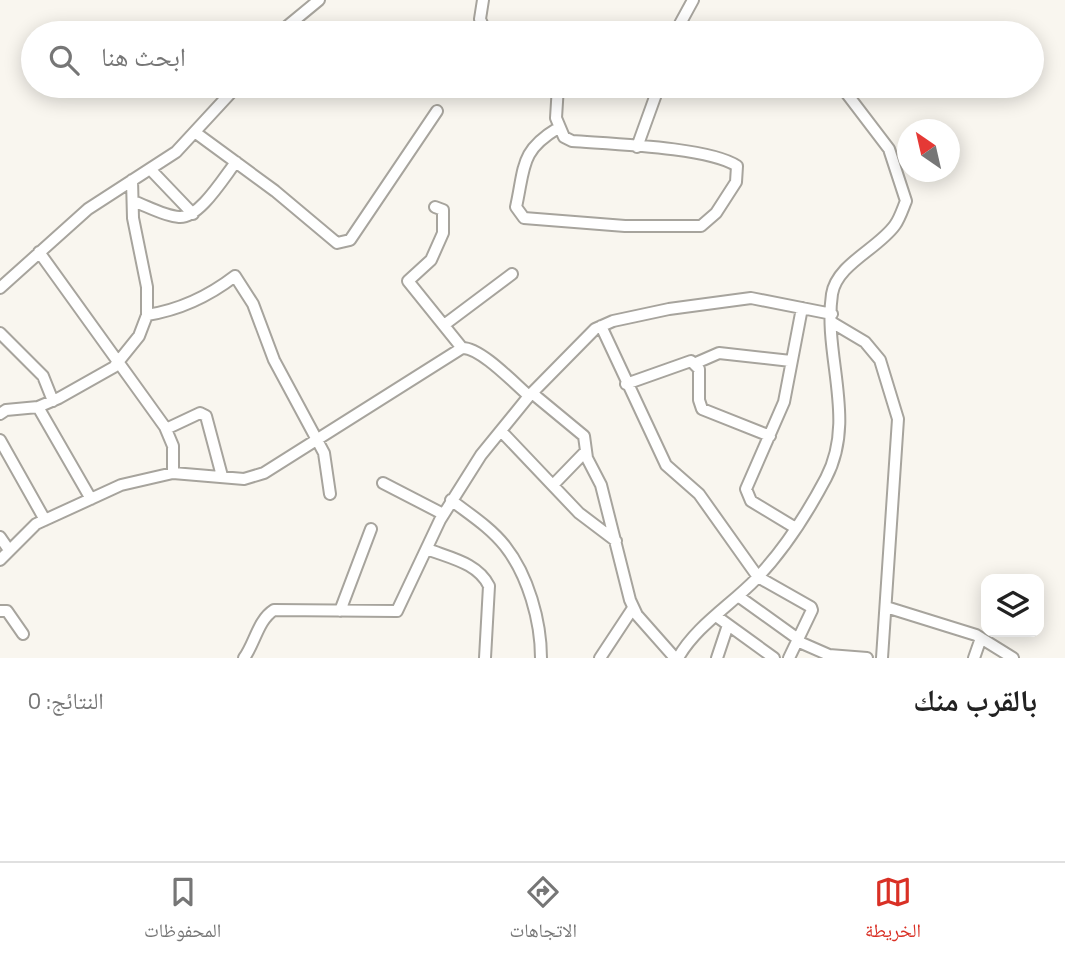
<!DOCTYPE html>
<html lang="ar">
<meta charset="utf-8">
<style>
:root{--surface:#fff;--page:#f6f6f6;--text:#222;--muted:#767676;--line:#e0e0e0;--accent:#d93025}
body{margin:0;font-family:"Titillium Web","Noto Naskh Arabic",sans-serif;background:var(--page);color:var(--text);direction:rtl}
.controls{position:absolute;right:21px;bottom:21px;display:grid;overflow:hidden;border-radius:14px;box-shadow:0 4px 18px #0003}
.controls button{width:63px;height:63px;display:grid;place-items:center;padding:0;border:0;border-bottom:2px solid var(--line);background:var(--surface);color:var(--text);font:35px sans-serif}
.compass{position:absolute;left:897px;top:119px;width:63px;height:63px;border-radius:50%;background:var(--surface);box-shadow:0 4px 18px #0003;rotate:326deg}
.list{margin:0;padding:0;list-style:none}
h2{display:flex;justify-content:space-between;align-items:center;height:91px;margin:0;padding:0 28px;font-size:30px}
h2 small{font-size:23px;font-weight:400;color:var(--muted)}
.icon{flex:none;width:38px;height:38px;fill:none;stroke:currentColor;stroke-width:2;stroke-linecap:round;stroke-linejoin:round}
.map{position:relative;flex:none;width:1065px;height:658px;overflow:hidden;direction:ltr}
.search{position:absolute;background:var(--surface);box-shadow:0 4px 18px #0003;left:21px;right:21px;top:21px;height:77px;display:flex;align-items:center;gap:18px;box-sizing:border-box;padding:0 24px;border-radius:38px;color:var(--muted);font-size:26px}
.sheet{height:203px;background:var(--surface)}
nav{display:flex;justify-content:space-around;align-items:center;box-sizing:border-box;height:98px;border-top:2px solid var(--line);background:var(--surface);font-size:19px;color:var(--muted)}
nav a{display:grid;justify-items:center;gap:4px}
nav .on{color:var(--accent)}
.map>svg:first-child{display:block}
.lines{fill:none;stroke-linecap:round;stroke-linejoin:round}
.minor-casing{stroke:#a7a49d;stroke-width:14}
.minor{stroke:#fff;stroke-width:10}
</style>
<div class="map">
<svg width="1065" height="658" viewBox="0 0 1065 658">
<rect width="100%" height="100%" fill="#f9f6ef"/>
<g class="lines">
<g class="minor-casing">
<path id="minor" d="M483,0L480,19L486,33
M279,33L319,0
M675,33L693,0
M558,86L556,118L564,137L572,141C610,144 709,147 737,166L736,182L716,213L701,226H625L524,218L516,207C525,166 520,151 558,128
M196,133L275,191L337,243L350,240L437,111
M637,147L659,86
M150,169L193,214
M133,201C147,206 164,216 179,217C199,219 224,177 236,162
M435,207L443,210V233L431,260L408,281L462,348
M39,252L165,427L173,446V473
M0,288L88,209L176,152L237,86
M147,315C179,310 209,296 235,276L253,304L274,360L324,453L330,494
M833,323L865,342L880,360L898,419L882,658
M444,325L512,274
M601,326L666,465L699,494L758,577L811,607L812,610L789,658
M0,333L43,376L53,401
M696,363L719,353L791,361
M626,384L691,361L699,369V400L702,409L770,436
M532,393L584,436L587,458L601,485L630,600L637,615L675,658
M38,407L91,499
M0,414L6,410L38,407L59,398L114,367L139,336L147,315V287L133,218L132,180
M166,429L200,413L206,416L222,476
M501,431L579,513L616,541
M0,440L45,520
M383,483L443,514
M554,484L586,451
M451,500C469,514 490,527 505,546C528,575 541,621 541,658
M794,527L751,501L746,489L784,402L802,308
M0,537L9,550
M427,549C450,558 478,563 489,586L485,658
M0,560L36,524L121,485L173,473L244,479L264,473L462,348C480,347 514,383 529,396
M738,596L798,639
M886,607L976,635L1013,658
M0,611H7L23,634
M340,611L371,529
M716,616L774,658
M797,641L829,655L867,658
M244,658C255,643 258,620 274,610L397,611L440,520L481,455L529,396L595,329L613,321L669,309L751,298L832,314
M600,658L633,608
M678,658C696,626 731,605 756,579C783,551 808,512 826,478C857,419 823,356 832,294C837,264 878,249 895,225C900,218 903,208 906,201L889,149L841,86
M717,658L728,625
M974,658L981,638"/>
</g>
<use href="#minor" class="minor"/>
</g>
</svg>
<div class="controls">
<button><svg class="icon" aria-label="layers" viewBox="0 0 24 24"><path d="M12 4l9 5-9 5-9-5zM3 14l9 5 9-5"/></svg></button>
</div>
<svg class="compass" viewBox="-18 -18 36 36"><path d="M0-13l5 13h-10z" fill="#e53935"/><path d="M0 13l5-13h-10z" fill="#767676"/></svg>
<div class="search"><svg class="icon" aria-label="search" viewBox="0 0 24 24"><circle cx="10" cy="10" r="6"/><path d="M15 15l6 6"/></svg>ابحث هنا</div>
</div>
<section class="sheet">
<h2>بالقرب منك<small>النتائج: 0</small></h2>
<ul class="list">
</ul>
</section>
<nav>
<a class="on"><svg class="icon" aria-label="map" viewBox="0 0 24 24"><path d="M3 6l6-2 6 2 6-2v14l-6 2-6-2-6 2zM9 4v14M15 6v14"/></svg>الخريطة</a>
<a><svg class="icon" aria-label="directions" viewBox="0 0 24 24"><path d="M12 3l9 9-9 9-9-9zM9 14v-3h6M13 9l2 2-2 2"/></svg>الاتجاهات</a>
<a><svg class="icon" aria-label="saved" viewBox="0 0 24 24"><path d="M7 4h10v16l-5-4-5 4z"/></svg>المحفوظات</a>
</nav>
